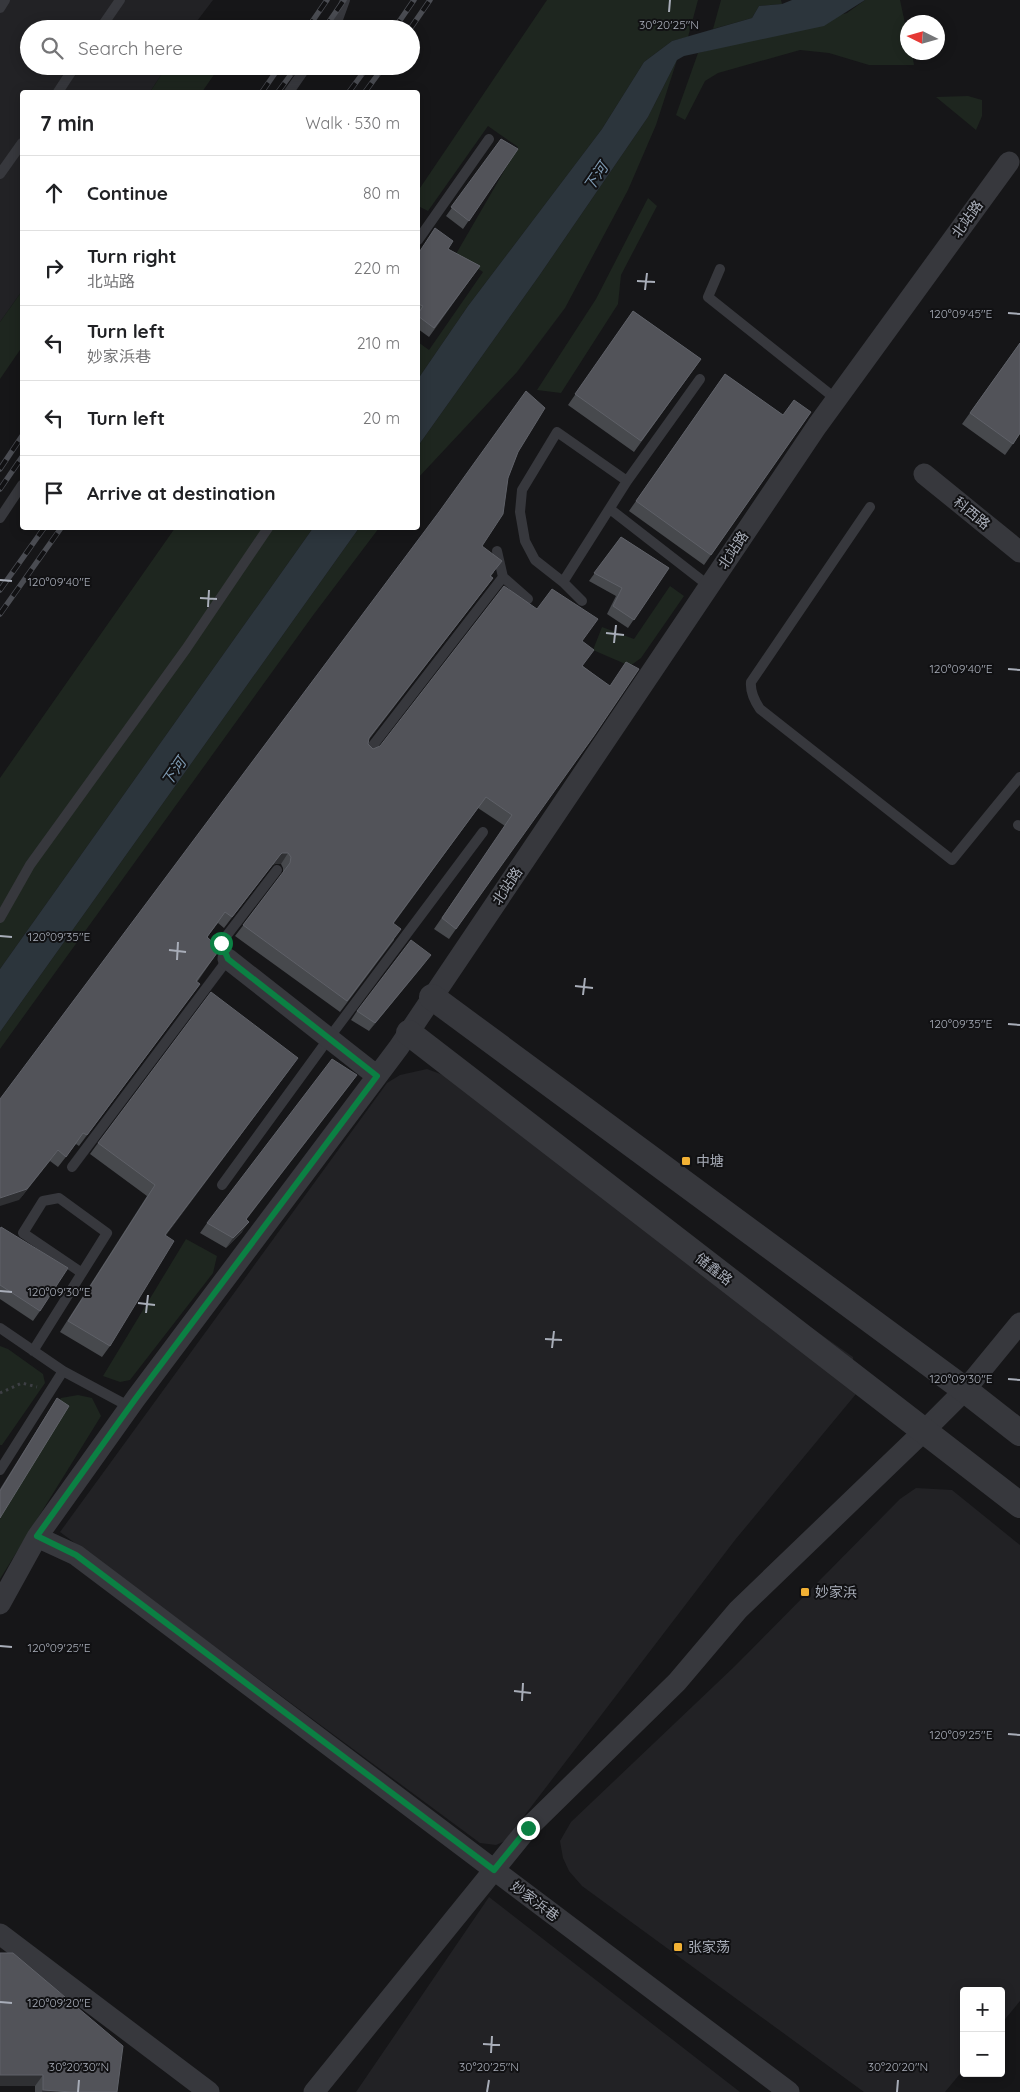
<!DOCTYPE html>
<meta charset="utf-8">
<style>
:root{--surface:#fff;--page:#f2f2f2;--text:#202124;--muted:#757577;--line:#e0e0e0}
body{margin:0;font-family:Quicksand,"Noto Sans SC",sans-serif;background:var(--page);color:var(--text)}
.controls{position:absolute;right:15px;bottom:15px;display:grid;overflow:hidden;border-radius:5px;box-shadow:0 2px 12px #0003}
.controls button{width:45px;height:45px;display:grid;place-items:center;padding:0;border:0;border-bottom:1px solid var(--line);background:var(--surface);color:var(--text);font:25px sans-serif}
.compass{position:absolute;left:900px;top:15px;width:45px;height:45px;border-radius:50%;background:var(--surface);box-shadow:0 2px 12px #0003;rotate:275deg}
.stop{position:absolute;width:15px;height:15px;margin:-11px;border:4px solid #0b8043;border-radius:50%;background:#fff}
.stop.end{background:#0b8043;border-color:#fff;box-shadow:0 1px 5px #0008}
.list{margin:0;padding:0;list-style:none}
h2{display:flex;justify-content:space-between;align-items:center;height:65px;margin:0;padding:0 20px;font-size:21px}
h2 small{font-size:16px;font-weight:400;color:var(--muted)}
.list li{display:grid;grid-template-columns:32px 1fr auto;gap:15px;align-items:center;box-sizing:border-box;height:75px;padding:0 20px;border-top:1px solid var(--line)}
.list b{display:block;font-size:19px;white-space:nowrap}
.list p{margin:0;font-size:16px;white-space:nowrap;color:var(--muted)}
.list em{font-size:16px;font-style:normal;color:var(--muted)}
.icon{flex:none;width:28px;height:28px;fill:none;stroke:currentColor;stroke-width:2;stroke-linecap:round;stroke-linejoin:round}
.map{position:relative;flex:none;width:1020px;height:2092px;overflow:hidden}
.search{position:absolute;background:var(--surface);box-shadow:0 2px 12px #0003;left:20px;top:20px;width:400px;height:55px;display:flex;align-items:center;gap:12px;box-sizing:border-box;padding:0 18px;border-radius:28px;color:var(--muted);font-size:19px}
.panel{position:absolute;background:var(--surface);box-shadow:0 2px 12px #0003;left:20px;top:90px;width:400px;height:440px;border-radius:5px}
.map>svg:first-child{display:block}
.built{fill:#222225}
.green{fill:#1e261f}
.water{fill:#2c353c}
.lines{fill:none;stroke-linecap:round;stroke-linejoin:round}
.path{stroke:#3d3f44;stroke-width:3;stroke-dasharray:2.5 4;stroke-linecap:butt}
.service{stroke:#37383d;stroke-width:10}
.minor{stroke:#37383d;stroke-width:21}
.tertiary{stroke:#37383d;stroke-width:26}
.rail-casing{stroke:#4a4c52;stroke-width:5.5}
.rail{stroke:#111113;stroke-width:4;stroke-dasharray:11;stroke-linecap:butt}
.wall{fill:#47494d}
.shaded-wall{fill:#2f3033}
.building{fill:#525359;stroke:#5f6168}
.route{stroke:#0b8043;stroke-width:6}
.ticks{fill:none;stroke:#a8adb8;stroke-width:2}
.poi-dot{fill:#f2b134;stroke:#111113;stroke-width:2}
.labels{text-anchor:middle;stroke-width:4;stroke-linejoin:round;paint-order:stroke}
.street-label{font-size:14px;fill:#a8adb8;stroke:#111113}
.poi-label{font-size:14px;fill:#a8adb8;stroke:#111113;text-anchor:start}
.water-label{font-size:15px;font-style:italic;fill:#7f9bb3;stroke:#111113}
.ticks-label{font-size:12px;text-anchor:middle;fill:#a8adb8;stroke:#111113;stroke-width:4;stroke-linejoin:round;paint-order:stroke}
</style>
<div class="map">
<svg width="1020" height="2092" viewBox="0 0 1020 2092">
<rect width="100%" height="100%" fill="#161618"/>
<path class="built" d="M0,0H213L191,29H29V66H167L150,92H22V291L0,322Z
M427,1069L462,1082L853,1357L856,1394L735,1540L505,1841L496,1845L480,1843L60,1532L387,1083L400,1075Z
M916,1488L952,1490L1020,1545V2001L1001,2024V1991H964V2069L945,2092H864L582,1886L569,1871L563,1858L560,1841L571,1822L735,1666L900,1499Z
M489,1897L740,2092H356Z"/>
<path class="green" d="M547,0H698L688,37L672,41L644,62L602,129L468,306L418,379V342L429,350L483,272L456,254L518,147L488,126L428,211L418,206V191Z
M721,0H781L782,4L759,6L752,18L713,29Z
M865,0H900L907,33L908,52L912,53L914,65H869L829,53L800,50L718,73L705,81L685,120L676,115L698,53L847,13Z
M196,21L247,28L191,29Z
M677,60L656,125L628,190L565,308L517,372L418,478V446L539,276L648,117Z
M167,66H220L202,92H150Z
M968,96L982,100V116L976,130L936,97Z
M648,198L657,206L621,275L618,304L561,393L537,390L596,299Z
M22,291V347L0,379V322Z
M175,528H313L0,969V778Z
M359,528H379L314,614L0,1049V1032Z
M670,586L684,596L641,658L630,666L593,650L602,627L634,639Z
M186,1239L217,1256L213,1273L130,1380L120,1382L103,1376Z
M0,1346L8,1349L43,1374L45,1383L2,1445H0Z
M78,1395L92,1398L101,1416L0,1579V1493L61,1398Z"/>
<path class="water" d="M792,0H865L824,26L684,56L677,60L648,117L539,276L418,446V379L468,306L602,129L644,62L672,41L752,18L759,6L782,4Z
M313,528H359L0,1032V969Z"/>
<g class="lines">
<path class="path" d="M0,1393L22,1383L37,1387"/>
<path class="service" d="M0,8L5,0
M100,29L120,0
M332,29L337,22L345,0
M58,92L75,66
M289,92L307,66
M0,174L22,143
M418,240L489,139
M720,269L708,297L836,399
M627,481L557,432L522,490L520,512L525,541L535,560L563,582L627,481L700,379
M870,507L751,682C750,692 754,700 760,709L952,860L1020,777
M610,509L709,586
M0,518L22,485
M503,577L528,599
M563,582L582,601
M367,753L503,577L497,551
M1018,825L1020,826
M0,918L30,865L186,649L268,528
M72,1167L228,959L221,943L277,870
M222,1185L329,1038L483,832
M0,1328L63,1371L130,1407
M33,1351L107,1233L59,1198L43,1201L23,1233L82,1273
M0,1470L63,1371"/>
<path class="minor" d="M924,474L1020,552
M228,959L377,1076
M37,1537L76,1555L789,2092
M0,1604L37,1537L136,1398L399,1047L817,426L1009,162
M0,1934L209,2092
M314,2092L528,1828L677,1682L738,1610L924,1431L965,1390L1020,1323"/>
<path class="tertiary" d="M432,997L965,1390L1020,1433
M409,1033L1020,1505"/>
<g class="rail-casing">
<path id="rail" d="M307,29L327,0
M324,29L344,0
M394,29L414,0
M410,29L430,0
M262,92L280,66
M278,92L297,66
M349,92L368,66
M365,92L384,66
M0,469L22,436
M0,489L22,457
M0,590L44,528
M0,614L61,528"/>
</g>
<use href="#rail" class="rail"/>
</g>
<path class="wall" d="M501,139L518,149L463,229L446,216Z
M448,249L480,266L429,337L418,329V254Z
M633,311L701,359L634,452L568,405Z
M1020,343V434L1005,455L962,424Z
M725,374L783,415L811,412L704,565L629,511Z
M518,452L482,546L494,572L491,576L493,578L369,739L368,744L373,749L380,746L582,641L583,666L609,686L639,669L449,939L434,929L505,826L478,808L394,923V940L340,1012L235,936L283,873V868L281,864H275L272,865L224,928L218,923L207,937L220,949L197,982L200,984L79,1146L76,1144L58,1167L50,1161L19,1200Z
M621,537L669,568L628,628L607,614L616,596L589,581Z
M425,963L369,1031L351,1020L357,1011Z
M290,1069L166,1235L110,1346L102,1357L60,1332L147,1196L90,1154L98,1143Z
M357,1075L246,1220L242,1232L226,1248L200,1233L207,1223Z
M0,1228L40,1311L33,1321L0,1299Z
M57,1398L0,1518V1489Z
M0,1953L117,2092H35V2086Z"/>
<path class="shaded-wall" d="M493,578L485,588L362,749L369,738Z
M282,853H288L281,864H275L272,865L224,928L280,855Z
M431,955L425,963L369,1031L375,1023Z
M200,984L192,995L79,1146L87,1135Z
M298,1058L290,1069L158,1246L165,1235Z
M357,1075L350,1085L239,1229L246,1219Z
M58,1150L19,1200L0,1206V1198Z
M249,1222L242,1232L226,1248L233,1238Z
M0,2075H43L35,2086H0Z
M43,2090L72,2092H42Z"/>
<path class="building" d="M501,139L518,149L469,221L451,207Z
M435,228L453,241L448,249L480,266L434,328L418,316V314L423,306L418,304V254Z
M633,311L701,359L641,441L575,394Z
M1020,343V433L1013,444L970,413Z
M725,374L783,415L794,400L811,412L711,555L636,501Z
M526,391L545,408L518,452L508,478L503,514L482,546L502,561L490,576L493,578L369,738L368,744L373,749L380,746L504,586L537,609L552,589L598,619L582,641L594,650L582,666L610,686L626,662L639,669L593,737L456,929L442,918L512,815L486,797L393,923L401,929L347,1001L243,925L290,863L291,857L288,853H282L280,855L232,917L225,912L207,937L220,949L196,981L200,984L87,1135L83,1133L66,1157L58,1150L27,1189L0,1198V1099L439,512Z
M621,537L669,568L634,620L613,606L622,588L594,573Z
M411,940L431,955L375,1023L357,1011Z
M211,992L298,1058L165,1235L174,1241L110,1346L68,1321L155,1185L98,1143Z
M332,1059L357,1075L246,1219L249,1222L233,1238L207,1223Z
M1,1227L68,1268L40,1311L0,1285V1229Z
M57,1398L69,1406L0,1518V1491Z
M0,1953H13L123,2046L117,2092H72L43,2090V2075H0Z"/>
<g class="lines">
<path class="route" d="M221,943L228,959L377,1076L136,1398L37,1536L76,1555L494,1870L528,1828"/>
</g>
<path class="ticks" d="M669,12L670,0M637,281L655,282M645,290L647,273M1008,313L1020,314M0,580L12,581M200,598L217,599M208,607L209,590M606,633L624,635M614,643L616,625M1008,669L1020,670M0,936L12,937M169,950L186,952M177,960L178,942M575,986L593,988M583,995L585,978M1008,1024L1020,1025M0,1291L12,1292M138,1303L155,1305M146,1313L148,1295M545,1339L562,1340M552,1348L554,1331M1008,1379L1020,1380M0,1646L12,1647M514,1691L531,1693M522,1701L523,1683M1008,1734L1020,1735M0,2002L12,2003M483,2044L500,2045M491,2053L492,2036M78,2092L79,2080M487,2092L489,2080M897,2092L898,2080"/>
<g class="poi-dot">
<rect x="681" y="1156" width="10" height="10" rx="2.5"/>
<rect x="800" y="1587" width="10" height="10" rx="2.5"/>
<rect x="673" y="1942" width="10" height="10" rx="2.5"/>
</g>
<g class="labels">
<g class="street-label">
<text transform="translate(967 219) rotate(-54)" y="5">北站路</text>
<text transform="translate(972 513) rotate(39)" y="5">科西路</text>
<text transform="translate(733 550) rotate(-56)" y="5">北站路</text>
<text transform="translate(507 886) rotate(-56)" y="5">北站路</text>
<text transform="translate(714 1269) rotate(38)" y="5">储鑫路</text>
<text transform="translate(535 1901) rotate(37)" y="5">妙家浜巷</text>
</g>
<g class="poi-label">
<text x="696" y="1166">中塘</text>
<text x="815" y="1597">妙家浜</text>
<text x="688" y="1952">张家荡</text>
</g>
<g class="water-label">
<text transform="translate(596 177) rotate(-55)" y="5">下河</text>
<text transform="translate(174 772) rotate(-55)" y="5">下河</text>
</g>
</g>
<g class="ticks-label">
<text x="669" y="29">30°20'25"N</text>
<text x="961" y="318">120°09'45"E</text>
<text x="59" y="586">120°09'40"E</text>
<text x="961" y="673">120°09'40"E</text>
<text x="59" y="941">120°09'35"E</text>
<text x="961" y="1028">120°09'35"E</text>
<text x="59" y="1296">120°09'30"E</text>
<text x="961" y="1383">120°09'30"E</text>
<text x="59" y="1652">120°09'25"E</text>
<text x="961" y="1739">120°09'25"E</text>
<text x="59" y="2007">120°09'20"E</text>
<text x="79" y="2071">30°20'30"N</text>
<text x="489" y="2071">30°20'25"N</text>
<text x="898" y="2071">30°20'20"N</text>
</g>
</svg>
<div class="controls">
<button>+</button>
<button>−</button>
</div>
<svg class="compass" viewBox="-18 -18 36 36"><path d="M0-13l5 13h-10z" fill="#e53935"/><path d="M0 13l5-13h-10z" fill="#757577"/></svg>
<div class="stop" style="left:221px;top:943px"></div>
<div class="stop end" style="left:528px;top:1828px"></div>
<div class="search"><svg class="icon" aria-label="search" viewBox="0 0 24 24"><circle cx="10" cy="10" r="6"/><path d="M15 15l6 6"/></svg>Search here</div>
<section class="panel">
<h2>7 min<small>Walk · 530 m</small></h2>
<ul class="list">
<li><svg class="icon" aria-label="ahead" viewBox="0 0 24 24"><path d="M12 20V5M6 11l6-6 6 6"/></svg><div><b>Continue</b></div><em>80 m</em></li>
<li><svg class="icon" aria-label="right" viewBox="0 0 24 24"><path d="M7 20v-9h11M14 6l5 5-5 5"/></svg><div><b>Turn right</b><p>北站路</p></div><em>220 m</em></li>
<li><svg class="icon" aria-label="left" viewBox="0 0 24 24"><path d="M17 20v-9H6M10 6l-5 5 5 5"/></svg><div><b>Turn left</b><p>妙家浜巷</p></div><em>210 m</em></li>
<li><svg class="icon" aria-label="left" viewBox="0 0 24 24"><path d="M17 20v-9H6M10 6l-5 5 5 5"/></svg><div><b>Turn left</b></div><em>20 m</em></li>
<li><svg class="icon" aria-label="arrive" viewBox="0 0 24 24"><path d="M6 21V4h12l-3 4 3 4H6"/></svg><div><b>Arrive at destination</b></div></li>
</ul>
</section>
</div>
